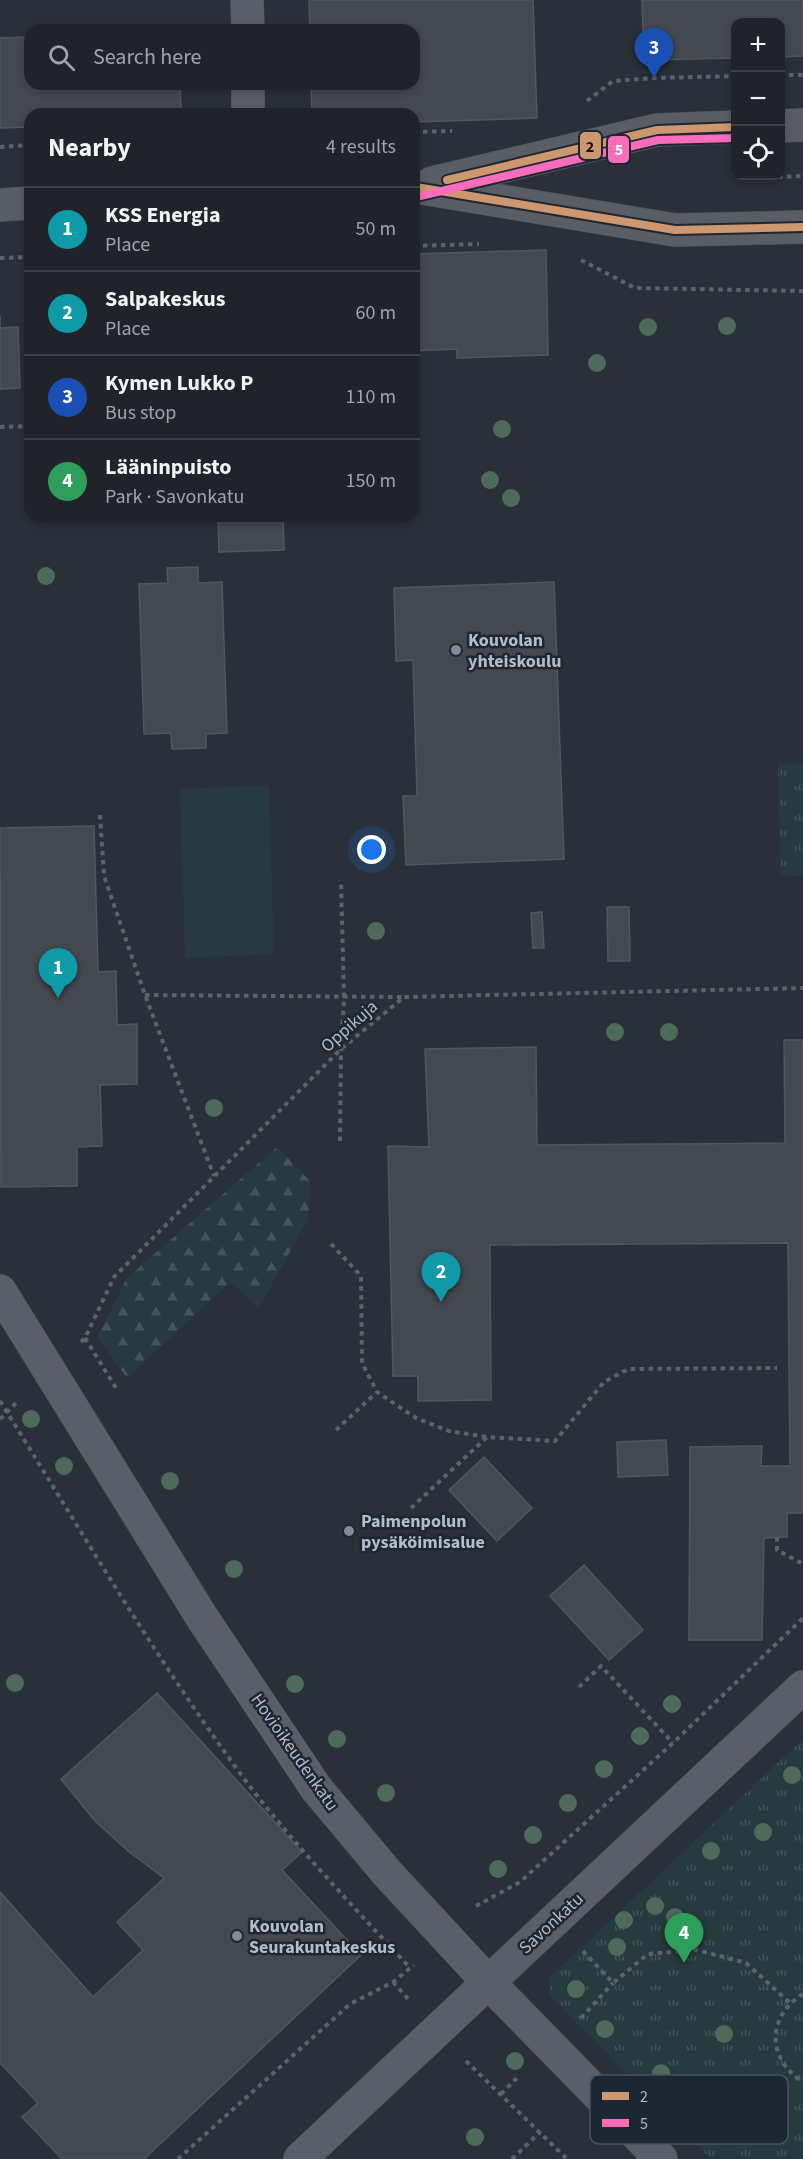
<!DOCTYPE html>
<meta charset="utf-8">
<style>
:root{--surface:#20242a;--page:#282c32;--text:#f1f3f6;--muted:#a2a4a8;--line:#3d4147;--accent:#d93025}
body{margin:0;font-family:"Source Sans 3",sans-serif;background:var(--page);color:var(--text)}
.controls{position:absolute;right:18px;top:18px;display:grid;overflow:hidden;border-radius:12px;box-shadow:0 3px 9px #0003}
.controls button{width:54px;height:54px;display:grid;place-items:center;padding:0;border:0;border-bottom:2px solid var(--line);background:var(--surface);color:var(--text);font:30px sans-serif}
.you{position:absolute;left:372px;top:850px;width:21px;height:21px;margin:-15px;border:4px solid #fff;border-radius:50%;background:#1a73e8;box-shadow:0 0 0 9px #1a73e833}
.badge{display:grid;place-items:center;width:39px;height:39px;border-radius:50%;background:var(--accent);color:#fff;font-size:20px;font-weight:700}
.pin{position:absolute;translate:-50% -50px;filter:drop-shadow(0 2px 3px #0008)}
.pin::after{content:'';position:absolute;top:32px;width:21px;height:18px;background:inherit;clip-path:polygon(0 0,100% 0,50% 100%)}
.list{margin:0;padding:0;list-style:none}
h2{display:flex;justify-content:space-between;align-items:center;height:78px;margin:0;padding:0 24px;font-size:26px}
h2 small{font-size:20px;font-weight:400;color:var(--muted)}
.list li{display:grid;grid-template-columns:39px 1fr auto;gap:18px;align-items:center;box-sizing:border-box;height:84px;padding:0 24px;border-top:2px solid var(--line)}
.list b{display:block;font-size:22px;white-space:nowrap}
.list p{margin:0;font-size:20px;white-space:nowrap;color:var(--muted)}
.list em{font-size:20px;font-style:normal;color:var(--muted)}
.icon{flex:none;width:33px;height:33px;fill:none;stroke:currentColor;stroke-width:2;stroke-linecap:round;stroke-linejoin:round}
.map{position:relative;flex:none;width:803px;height:2159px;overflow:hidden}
.search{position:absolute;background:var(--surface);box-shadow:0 3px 9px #0003;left:24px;top:24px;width:396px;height:66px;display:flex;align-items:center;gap:15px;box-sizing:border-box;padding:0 21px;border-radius:18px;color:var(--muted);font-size:22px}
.panel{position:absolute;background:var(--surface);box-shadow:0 3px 9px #0003;left:24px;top:108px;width:396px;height:414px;border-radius:18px}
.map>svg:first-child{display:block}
.forest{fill:url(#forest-firs)}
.park{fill:url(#park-tufts)}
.pitch{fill:#273a3e}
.building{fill:#444950;stroke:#52575f;stroke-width:1.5}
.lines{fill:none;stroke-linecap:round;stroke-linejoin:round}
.minor-casing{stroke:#484c53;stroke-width:34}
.secondary-casing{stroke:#484c53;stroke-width:34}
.path{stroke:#5d636a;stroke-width:4;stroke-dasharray:4.5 4.5;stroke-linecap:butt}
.minor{stroke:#5a5e66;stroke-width:33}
.secondary{stroke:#595d64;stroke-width:33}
.bus-1-casing{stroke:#1d2633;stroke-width:12}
.bus-2-casing{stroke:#1d2633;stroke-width:12}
.bus-1{stroke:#cd976f;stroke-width:8}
.bus-2{stroke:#fb6dba;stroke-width:8}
.tree{fill:#4e6a5a}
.poi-dot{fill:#848b96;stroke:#1d2633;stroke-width:2}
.labels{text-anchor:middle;stroke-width:5;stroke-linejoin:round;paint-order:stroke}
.poi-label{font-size:18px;font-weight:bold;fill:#b4bcc9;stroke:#1d2633;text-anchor:start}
.street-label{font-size:18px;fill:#b4bcc9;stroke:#1d2633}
.key{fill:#1d2633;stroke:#4a5360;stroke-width:1.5}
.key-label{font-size:16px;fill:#b4bcc9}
.line-badge{stroke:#1d2633;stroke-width:2}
.badge-label{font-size:16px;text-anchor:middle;font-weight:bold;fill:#fff}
.pale-badge-label{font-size:16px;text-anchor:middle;font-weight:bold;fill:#111}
</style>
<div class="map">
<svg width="803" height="2159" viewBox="0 0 803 2159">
<defs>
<pattern id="forest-firs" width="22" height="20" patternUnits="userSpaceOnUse" patternTransform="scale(1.5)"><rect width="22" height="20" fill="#273a3e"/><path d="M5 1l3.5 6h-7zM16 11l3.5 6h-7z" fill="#445559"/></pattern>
<pattern id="park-tufts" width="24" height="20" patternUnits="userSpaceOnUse" patternTransform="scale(1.5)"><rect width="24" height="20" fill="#273a3e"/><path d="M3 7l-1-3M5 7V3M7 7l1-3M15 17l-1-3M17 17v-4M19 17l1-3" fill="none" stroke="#445559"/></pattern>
</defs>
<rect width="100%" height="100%" fill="#2a3038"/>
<path class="forest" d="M277,1147L311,1182L308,1219L259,1308L230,1282L127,1378L97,1337L127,1278Z"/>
<path class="park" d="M803,763V875L781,876L778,764Z
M803,1739V2159H711L549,1995V1978Z"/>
<path class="pitch" d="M269,785L274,954L185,958L180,789Z"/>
<path class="building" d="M309,0H533L537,118L414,122V114H312L311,84H414V30H310Z
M642,0H803V56L780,57V22H736V58L644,60Z
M30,37V84H180L181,114H30V127L0,128V38Z
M546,250L548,355L457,358V349L414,351V254Z
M0,316V328L18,327L20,388L0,389Z
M218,516H283L284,550L219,552Z
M198,567V583L222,582L227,733L206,734V748L172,749L171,733L144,734L139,584L168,583L167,568Z
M554,582L564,859L406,865L403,796H417L413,660L396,661L394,588Z
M94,826L98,972L116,971L117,1025L137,1024V1084L100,1085L102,1146L77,1147V1186L1,1187L0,828Z
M607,907H629L630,961H608Z
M542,912L544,948H533L531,913Z
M784,1040H803V1513H787V1537L764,1538L762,1640H689L690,1447L762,1446L761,1466H790L788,1243L490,1245L491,1400L418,1401V1376H393L388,1146L429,1147L425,1049L536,1047L537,1145L785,1143Z
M666,1440L668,1475L618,1477L617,1442Z
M484,1457L532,1508L497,1541L449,1490Z
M584,1565L643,1630L609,1660L550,1596Z
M157,1693L302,1852L282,1870L361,1955L144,2159H62L22,2117L38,2103L0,2063V1892L93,1997L143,1950L117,1922L164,1878L128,1851L95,1821L61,1779Z"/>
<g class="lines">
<g class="minor-casing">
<path id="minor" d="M247,0L248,30
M248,84V114
M0,1291L203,1619L316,1788L387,1873L488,1982L661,2159
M300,2159L803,1687"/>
</g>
<g class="secondary-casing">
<path id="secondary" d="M780,126L803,125
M432,183L657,130L736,127
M416,187L675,230L803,227
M0,205L30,203"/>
</g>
<path class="path" d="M780,75H803
M587,101L613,81L654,78L736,76
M414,132L452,131
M0,147L30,145
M742,178L803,176
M414,246L479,244
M0,258L30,257
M581,260L635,288L803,291
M0,427L30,426
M100,815L104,876L145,995L214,1176
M145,995L403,997
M340,1141L341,1049L344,998L341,881
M331,1244L361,1276L362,1363L377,1392L416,1418L449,1431L487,1437L555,1441L604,1382L628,1369L777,1368
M85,1338L116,1388
M81,1342L85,1338L114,1277L341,1049L404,997L803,988
M0,1401C79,1527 154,1656 242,1776C293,1844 353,1906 410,1968
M0,1419L17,1402
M336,1430L377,1392
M411,1508L487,1437
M777,1537V1550L803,1564
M579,1687L601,1666L673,1743
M476,1906L520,1882L673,1743L803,1618
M583,1951L613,1983L648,1954L697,1950L746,1963L790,2003
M393,1982L408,1999
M803,1994C766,2017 767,2059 803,2082
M581,2018L613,1983
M466,2061L567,2159
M501,2094L520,2075
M178,2159L350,2004L393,1982L414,1965
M512,2159L540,2132"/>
<use href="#minor" class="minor"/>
<use href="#secondary" class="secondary"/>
<g class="bus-1-casing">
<path id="bus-1" d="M447,180L657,130L736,127
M416,187L675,230L803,227"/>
</g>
<g class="bus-2-casing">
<path id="bus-2" d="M416,197L658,140L736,138"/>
</g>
<use href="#bus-1" class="bus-1"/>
<use href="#bus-2" class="bus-2"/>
</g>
<g class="tree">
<circle cx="727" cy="326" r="9"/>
<circle cx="648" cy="327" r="9"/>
<circle cx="597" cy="363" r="9"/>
<circle cx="502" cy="429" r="9"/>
<circle cx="490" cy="480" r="9"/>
<circle cx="511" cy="498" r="9"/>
<circle cx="46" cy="576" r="9"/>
<circle cx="376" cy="931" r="9"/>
<circle cx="615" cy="1032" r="9"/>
<circle cx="669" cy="1032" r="9"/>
<circle cx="214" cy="1108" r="9"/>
<circle cx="31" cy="1419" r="9"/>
<circle cx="64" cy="1466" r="9"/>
<circle cx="170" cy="1481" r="9"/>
<circle cx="234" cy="1569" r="9"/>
<circle cx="15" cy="1683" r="9"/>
<circle cx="295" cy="1684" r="9"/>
<circle cx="672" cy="1704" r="9"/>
<circle cx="640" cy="1736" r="9"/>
<circle cx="337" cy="1739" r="9"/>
<circle cx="604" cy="1769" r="9"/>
<circle cx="792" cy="1775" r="9"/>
<circle cx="386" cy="1793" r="9"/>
<circle cx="568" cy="1803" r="9"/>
<circle cx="763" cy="1832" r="9"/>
<circle cx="533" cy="1835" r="9"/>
<circle cx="711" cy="1851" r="9"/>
<circle cx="498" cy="1869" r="9"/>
<circle cx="655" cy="1906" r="9"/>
<circle cx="675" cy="1917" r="9"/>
<circle cx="624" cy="1920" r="9"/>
<circle cx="617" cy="1947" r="9"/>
<circle cx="576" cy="1989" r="9"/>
<circle cx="605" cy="2029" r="9"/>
<circle cx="724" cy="2034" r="9"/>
<circle cx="515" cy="2061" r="9"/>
<circle cx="661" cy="2073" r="9"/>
<circle cx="475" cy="2137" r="9"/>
</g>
<g class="poi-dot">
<circle cx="456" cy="650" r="6"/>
<circle cx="349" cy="1531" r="6"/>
<circle cx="237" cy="1936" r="6"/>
</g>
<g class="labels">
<g class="poi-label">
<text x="468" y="646">Kouvolan<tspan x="468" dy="21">yhteiskoulu</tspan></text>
<text x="361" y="1527">Paimenpolun<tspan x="361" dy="21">pysäköimisalue</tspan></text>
<text x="249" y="1932">Kouvolan<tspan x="249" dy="21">Seurakuntakeskus</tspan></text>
</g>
<g class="street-label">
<text transform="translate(349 1026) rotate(-41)" y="6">Oppikuja</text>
<text transform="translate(295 1752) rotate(55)" y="6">Hovioikeudenkatu</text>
<text transform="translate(551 1923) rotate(-43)" y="6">Savonkatu</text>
</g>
</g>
<rect x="590" y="2075" width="198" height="69" rx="9" class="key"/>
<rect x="602" y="2092" width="27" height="8" fill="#cd976f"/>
<rect x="602" y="2119" width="27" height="8" fill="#fb6dba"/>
<g class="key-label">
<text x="640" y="2102">2</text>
<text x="640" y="2129">5</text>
</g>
<g class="line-badge">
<rect x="579" y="131" width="23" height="29" rx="6" fill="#cd976f"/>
<rect x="607" y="135" width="23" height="29" rx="6" fill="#fb6dba"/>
</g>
<g class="badge-label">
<text x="619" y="155">5</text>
</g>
<g class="pale-badge-label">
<text x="590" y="152">2</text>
</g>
</svg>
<div class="controls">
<button>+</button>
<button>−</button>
<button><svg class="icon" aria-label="locate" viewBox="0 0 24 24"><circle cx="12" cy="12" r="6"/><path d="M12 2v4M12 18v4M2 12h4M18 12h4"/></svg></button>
</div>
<div class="you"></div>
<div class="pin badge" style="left:58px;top:998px;background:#0f9aa8">1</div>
<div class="pin badge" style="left:441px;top:1302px;background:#0f9aa8">2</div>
<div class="pin badge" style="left:654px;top:78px;background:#1a4fb4">3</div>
<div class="pin badge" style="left:684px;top:1963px;background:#2e9e5b">4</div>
<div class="search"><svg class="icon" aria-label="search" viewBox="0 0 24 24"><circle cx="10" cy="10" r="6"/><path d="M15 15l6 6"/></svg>Search here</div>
<section class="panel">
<h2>Nearby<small>4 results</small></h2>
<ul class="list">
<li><span class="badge" style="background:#0f9aa8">1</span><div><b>KSS Energia</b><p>Place</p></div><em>50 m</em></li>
<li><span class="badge" style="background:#0f9aa8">2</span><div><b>Salpakeskus</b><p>Place</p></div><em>60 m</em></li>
<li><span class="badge" style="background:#1a4fb4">3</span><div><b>Kymen Lukko P</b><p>Bus stop</p></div><em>110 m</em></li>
<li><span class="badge" style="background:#2e9e5b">4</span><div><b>Lääninpuisto</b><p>Park · Savonkatu</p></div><em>150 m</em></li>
</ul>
</section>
</div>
